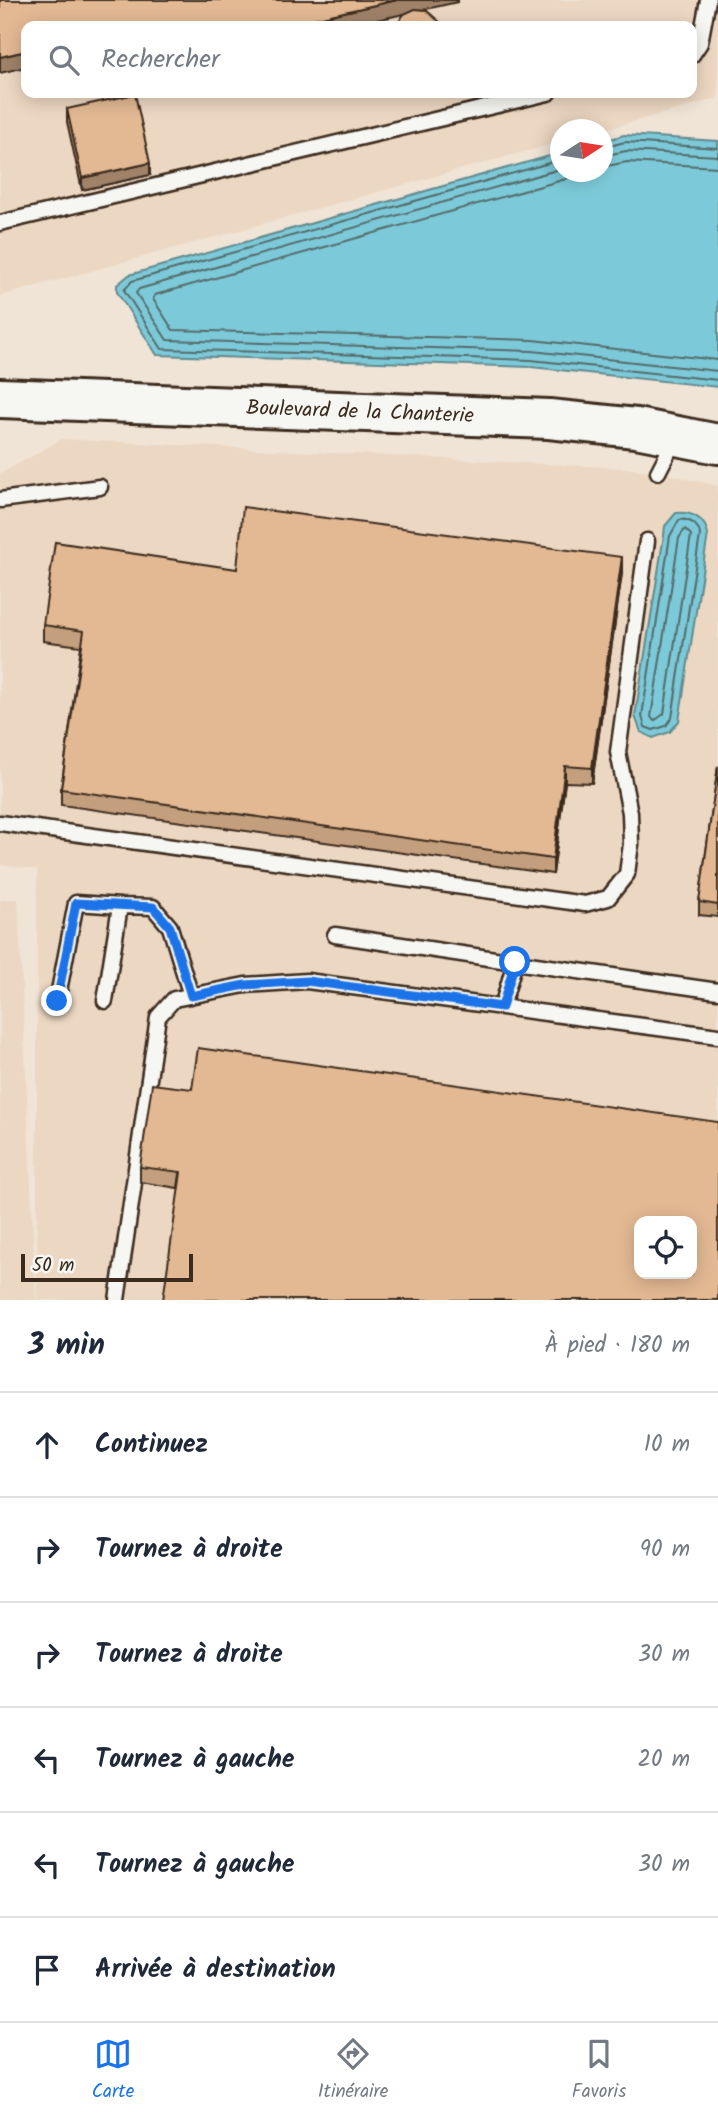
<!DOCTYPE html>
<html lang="fr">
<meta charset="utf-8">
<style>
:root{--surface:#fff;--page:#f6f6f7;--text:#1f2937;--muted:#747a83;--line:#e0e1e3;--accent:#1a73e8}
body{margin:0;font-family:Kalam,sans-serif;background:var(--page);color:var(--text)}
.controls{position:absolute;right:21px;bottom:21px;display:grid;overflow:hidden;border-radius:14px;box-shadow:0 4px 18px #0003}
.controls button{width:63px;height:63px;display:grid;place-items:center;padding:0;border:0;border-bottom:2px solid var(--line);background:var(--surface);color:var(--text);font:35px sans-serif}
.compass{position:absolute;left:550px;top:119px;width:63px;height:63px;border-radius:50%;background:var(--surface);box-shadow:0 4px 18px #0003;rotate:78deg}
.scale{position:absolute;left:21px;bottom:18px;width:172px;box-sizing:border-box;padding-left:7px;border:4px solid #3b2a1e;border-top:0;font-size:19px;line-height:24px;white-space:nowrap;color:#3b2a1e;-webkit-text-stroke:5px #f6f6f2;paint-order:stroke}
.stop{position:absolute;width:21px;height:21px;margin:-16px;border:5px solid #1a73e8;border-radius:50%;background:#fff}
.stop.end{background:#1a73e8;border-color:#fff;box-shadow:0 2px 7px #0008}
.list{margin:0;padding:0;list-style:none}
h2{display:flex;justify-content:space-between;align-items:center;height:91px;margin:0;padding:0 28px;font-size:30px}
h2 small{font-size:23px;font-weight:400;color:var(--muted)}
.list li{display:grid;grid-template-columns:46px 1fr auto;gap:21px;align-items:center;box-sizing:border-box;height:105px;padding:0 28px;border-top:2px solid var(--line)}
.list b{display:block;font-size:26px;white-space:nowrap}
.list em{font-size:23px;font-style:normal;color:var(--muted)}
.icon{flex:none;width:38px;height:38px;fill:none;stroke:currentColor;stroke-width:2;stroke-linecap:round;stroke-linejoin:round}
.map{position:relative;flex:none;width:718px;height:1300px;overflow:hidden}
.search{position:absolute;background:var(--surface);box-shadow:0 4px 18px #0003;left:21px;right:21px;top:21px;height:77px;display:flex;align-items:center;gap:18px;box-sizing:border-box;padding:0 24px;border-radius:14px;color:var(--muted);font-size:26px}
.sheet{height:721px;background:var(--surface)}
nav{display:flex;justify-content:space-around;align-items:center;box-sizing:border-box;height:98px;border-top:2px solid var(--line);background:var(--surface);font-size:19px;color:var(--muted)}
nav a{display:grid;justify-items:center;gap:4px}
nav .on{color:var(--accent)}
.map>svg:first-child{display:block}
.built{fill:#ecd7c2;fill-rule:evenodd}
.water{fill:#7ccad9;stroke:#628a8e;stroke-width:2}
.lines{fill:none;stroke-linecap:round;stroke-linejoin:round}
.shore{stroke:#556a69;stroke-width:2}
.lane-casing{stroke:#3b2a1e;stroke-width:19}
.secondary-casing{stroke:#3b2a1e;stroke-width:44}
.lane{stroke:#f6f6f2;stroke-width:14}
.secondary{stroke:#f6f6f2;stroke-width:38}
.wall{fill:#c39f7e;stroke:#3b2a1e;stroke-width:2}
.shaded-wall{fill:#9f8267;stroke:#3b2a1e;stroke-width:2}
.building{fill:#e3b993;stroke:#3b2a1e;stroke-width:2;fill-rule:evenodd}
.route{stroke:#1a73e8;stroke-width:9}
.labels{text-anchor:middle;stroke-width:5;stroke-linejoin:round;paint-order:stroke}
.street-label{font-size:21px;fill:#3b2a1e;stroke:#f6f6f2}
</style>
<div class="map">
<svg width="718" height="1300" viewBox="0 0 718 1300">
<rect width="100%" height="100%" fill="#f0e4d6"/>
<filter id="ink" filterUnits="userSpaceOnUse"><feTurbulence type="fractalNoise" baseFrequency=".0143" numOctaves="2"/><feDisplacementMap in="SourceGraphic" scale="14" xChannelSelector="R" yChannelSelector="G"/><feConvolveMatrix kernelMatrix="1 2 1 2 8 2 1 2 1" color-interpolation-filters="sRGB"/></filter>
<g filter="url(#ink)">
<path class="built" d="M0,0H718V98L603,130H560V142L0,296ZM26,26H692V93H26Z
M62,439L623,468L658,472L718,486V1300H37V870L0,865V474ZM639,1221H692V1274H639Z
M18,899L36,1300H0V900Z"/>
<path class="water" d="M624,135L718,141V387L531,367L157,355L117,292V285L129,275L560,153V172H602L603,141Z
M676,513C692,511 705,519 708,534L679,721L670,732L653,738L641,732L635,716L664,535L665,526Z"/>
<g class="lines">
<path class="shore" d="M602,148L625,142L718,148
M602,156L626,151L718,156
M560,160L132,281L124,290L162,349L531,360L718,380
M602,167L627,162L718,167
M560,169L139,289L136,293L167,340L532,351L718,371
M578,172L566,179L155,295L153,299L173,330L532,340L718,360
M679,520C689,518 699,525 700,535L672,718L666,726L653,730L645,727L642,716L670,536Z
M685,529L691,535L664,714L654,721L651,717L679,538Z"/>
<g class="lane-casing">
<path id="lane" d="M692,55L700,43L708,0
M0,223L548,93
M658,472L675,439
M0,500L100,487
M0,823L585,904L608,898L627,874L631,844L630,813L618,752L647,541
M335,935L515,962
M57,1001L76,903L120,906
M105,1001L120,906L153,907L170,927L191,996
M502,1007L515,962L718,991
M117,1300L158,1017L174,999L245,985L307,981L718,1036"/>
</g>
<g class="secondary-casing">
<path id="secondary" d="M0,398L549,419L636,428L718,444"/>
</g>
<use href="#lane" class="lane"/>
<use href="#secondary" class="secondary"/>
</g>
<path class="wall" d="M67,109L150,175L82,190L67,122Z
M237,569L622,573L592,783L565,782L553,874L61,805V789L81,646L43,641V625Z
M718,766V917L699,915V902Z
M192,1089L178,1188L140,1182V1167Z"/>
<path class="shaded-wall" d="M397,0H458V2L350,26H282Z
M26,51V67L0,73V57Z
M150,163V175L82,190V178Z
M622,557V573L592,783V768Z
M565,766V782L553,874V859Z"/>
<path class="building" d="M0,0H397L282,26H26V51L0,57Z
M415,9L426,10L441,23L442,26H396L404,14Z
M135,94L150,163L82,178L67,109Z
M243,507L622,557L592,768L565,766L553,859L61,789L84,631L43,625L55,542L237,569Z
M718,766V905L699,902Z
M198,1048L718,1122V1300H163L181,1172L140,1167L152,1084L192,1089ZM639,1221H692V1274H639Z"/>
</g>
<g class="lines" filter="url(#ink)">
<path class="route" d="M57,1001L76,903L153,907L170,927L191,996L245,985L307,981L502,1007L515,962"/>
</g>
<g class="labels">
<g class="street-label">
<text transform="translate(360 411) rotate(2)" y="7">Boulevard de la Chanterie</text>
</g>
</g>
</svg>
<div class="controls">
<button><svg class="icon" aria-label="locate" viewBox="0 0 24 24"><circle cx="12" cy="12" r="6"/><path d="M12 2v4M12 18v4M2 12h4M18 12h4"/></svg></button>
</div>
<svg class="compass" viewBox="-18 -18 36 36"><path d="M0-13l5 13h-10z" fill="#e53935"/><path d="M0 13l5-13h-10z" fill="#747a83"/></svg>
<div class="scale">50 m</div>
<div class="stop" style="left:515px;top:962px"></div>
<div class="stop end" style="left:57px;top:1001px"></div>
<div class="search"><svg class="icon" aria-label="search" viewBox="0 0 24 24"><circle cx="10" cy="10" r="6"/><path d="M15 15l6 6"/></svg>Rechercher</div>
</div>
<section class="sheet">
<h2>3 min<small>À pied · 180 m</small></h2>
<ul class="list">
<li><svg class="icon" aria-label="ahead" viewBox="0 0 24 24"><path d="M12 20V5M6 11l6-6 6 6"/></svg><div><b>Continuez</b></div><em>10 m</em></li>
<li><svg class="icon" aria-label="right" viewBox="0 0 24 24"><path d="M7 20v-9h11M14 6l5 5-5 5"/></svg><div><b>Tournez à droite</b></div><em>90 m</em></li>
<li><svg class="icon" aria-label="right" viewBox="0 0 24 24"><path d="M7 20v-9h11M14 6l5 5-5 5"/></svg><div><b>Tournez à droite</b></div><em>30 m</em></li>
<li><svg class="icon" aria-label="left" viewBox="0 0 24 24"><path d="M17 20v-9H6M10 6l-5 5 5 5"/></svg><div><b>Tournez à gauche</b></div><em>20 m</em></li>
<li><svg class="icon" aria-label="left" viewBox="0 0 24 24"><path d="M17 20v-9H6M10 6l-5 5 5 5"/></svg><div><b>Tournez à gauche</b></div><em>30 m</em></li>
<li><svg class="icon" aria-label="arrive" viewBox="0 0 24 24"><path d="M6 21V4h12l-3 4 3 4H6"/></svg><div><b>Arrivée à destination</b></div></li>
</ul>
</section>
<nav>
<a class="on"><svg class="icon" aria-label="map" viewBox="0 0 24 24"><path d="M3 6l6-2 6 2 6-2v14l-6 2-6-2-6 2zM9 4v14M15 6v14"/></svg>Carte</a>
<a><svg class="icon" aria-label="directions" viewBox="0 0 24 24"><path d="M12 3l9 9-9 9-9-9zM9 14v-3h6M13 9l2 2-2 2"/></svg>Itinéraire</a>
<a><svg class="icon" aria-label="saved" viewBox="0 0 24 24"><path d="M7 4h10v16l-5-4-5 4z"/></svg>Favoris</a>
</nav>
